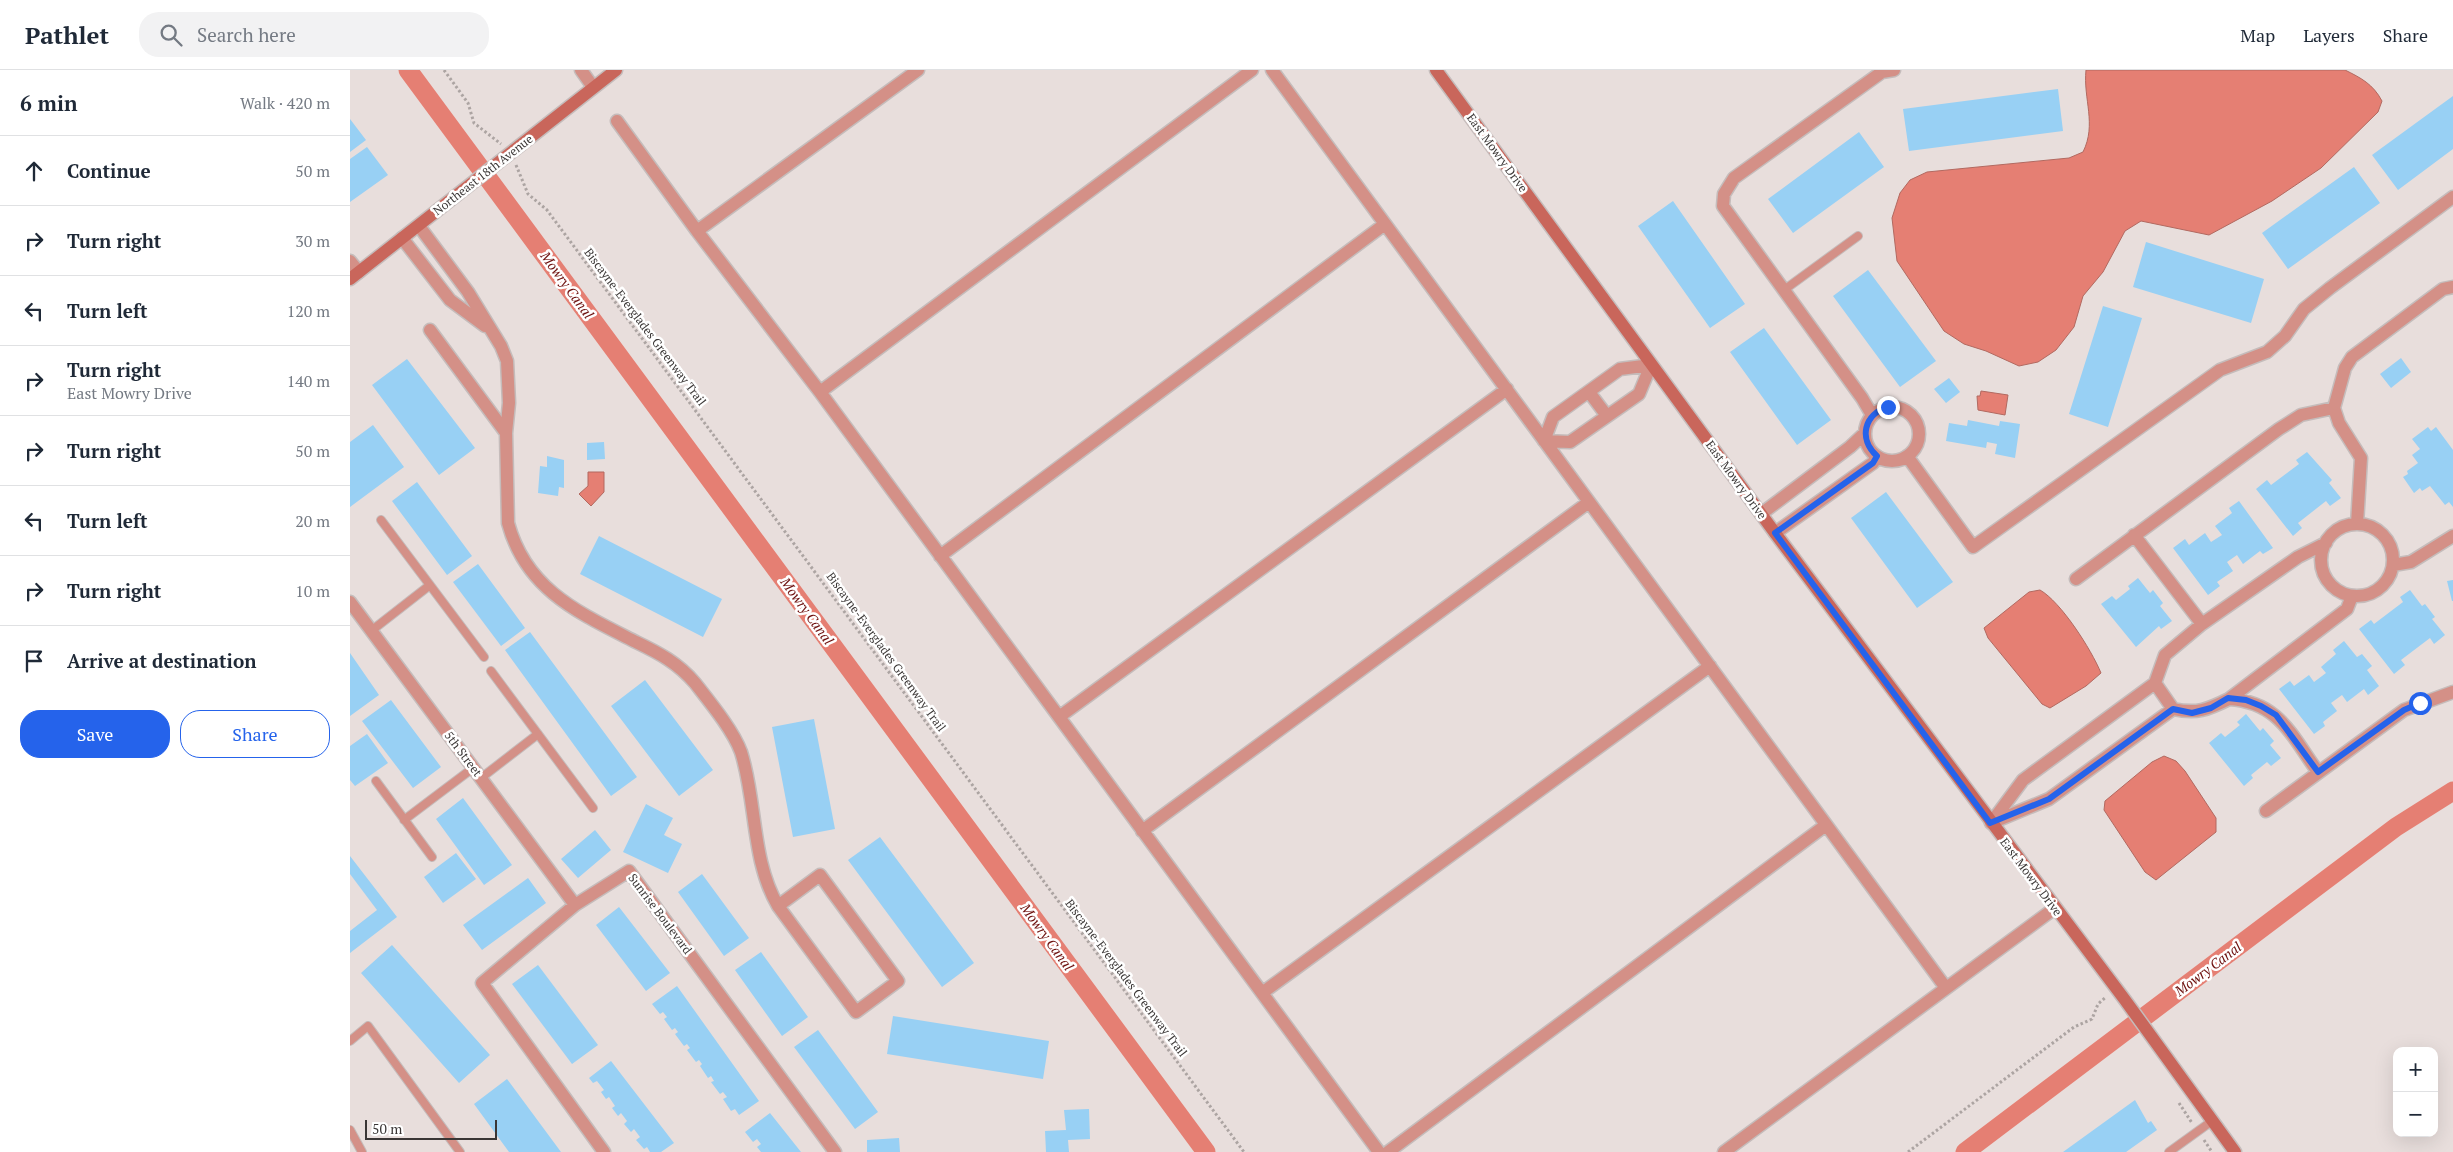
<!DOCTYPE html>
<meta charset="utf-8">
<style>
:root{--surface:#fff;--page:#f2f2f3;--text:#1f2937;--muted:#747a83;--line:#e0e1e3;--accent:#2563eb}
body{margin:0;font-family:"PT Serif",serif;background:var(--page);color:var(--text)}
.controls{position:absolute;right:15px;bottom:15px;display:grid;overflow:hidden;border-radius:10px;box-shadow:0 5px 20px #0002}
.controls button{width:45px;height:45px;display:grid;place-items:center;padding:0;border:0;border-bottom:1px solid var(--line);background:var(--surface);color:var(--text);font:25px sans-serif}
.scale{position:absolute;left:15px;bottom:12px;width:132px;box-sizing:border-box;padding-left:5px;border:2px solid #3a3635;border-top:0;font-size:14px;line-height:18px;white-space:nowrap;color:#3a3635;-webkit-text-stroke:4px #fff;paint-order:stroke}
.stop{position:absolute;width:15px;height:15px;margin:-11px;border:4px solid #2563eb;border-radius:50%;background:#fff}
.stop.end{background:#2563eb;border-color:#fff;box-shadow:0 1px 5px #0008}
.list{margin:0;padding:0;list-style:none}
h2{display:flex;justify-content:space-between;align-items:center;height:65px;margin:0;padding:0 20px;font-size:21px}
h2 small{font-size:16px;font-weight:400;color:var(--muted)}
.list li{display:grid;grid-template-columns:32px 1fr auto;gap:15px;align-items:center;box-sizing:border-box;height:70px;padding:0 20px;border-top:1px solid var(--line)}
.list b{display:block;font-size:19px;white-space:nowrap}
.list p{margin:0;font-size:16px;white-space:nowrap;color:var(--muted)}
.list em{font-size:16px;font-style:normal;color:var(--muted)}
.actions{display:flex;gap:10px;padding:15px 20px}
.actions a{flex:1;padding:11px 0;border:1px solid var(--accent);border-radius:20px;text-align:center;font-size:18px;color:var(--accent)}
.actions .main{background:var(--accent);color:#fff}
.icon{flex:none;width:28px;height:28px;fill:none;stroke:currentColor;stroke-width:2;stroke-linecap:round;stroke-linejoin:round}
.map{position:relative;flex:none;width:2103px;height:1082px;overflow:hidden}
header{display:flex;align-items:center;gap:30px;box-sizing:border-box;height:70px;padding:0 25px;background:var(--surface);border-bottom:1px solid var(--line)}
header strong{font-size:24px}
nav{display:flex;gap:28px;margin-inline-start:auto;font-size:18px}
.search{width:350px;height:45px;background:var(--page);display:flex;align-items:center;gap:12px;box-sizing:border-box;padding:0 18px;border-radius:20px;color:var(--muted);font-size:19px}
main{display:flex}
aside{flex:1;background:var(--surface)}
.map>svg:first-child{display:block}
.water{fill:#e57f73;stroke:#b26960}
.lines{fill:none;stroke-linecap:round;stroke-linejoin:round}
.canal{stroke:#e57f73;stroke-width:19}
.building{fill:#98d0f4}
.lane-casing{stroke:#c5bcbb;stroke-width:10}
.street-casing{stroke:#c5bcbb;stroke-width:15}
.secondary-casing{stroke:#c5bcbb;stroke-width:15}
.path{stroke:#aca4a2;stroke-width:3;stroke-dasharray:2.5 2.5;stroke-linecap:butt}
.lane{stroke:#d49087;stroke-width:8}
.street{stroke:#d49087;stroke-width:12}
.secondary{stroke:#c9665b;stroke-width:12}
.route{stroke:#2563eb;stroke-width:6}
.labels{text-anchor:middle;stroke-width:5;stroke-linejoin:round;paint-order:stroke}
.street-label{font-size:12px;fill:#3a3635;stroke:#fff}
.water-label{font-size:14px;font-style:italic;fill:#6e110f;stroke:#fff}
</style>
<header>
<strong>Pathlet</strong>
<div class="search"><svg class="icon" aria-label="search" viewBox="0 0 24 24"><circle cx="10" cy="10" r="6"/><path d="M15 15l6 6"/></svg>Search here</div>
<nav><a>Map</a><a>Layers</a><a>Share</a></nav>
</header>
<main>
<aside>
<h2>6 min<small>Walk · 420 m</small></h2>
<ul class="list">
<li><svg class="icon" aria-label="ahead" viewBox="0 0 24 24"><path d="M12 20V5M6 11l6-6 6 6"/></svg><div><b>Continue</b></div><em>50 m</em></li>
<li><svg class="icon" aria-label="right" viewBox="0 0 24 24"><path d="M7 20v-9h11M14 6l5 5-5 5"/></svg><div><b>Turn right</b></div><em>30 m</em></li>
<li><svg class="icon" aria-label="left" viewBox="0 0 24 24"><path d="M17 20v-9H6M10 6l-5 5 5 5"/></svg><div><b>Turn left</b></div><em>120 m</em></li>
<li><svg class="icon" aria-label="right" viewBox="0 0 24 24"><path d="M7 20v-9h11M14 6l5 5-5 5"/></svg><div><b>Turn right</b><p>East Mowry Drive</p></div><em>140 m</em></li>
<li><svg class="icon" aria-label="right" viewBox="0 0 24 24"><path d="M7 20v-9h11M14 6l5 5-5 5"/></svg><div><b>Turn right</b></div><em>50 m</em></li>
<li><svg class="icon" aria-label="left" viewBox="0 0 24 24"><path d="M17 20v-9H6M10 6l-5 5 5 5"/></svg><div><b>Turn left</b></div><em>20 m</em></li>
<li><svg class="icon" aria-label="right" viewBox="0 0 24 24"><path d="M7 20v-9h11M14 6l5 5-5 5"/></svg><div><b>Turn right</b></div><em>10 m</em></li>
<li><svg class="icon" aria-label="arrive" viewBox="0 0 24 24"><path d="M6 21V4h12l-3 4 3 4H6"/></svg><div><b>Arrive at destination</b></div></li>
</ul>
<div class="actions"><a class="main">Save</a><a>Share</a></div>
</aside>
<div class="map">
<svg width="2103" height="1082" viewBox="0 0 2103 1082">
<rect width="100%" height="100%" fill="#e8dedc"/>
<path class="water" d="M1736,0H1995C2011,8 2023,14 2032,31L2028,42L1971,98L1922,131L1859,165L1791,151L1775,161L1753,202L1733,226L1724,257L1706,280L1688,292L1669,296L1636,281L1614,274L1594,261L1547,191L1542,148L1550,123L1560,110L1577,102L1719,88L1733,82C1747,54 1733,29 1736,0Z
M1631,321L1658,325L1655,345L1628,340L1627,326H1630Z
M238,402H254V422L241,436L229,424L238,416Z
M1690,520C1711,532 1741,579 1751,603L1736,616L1700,638L1692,634L1638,568L1634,558L1679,522Z
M1814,686L1826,691L1835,701L1866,748V762L1806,810L1795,802L1754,740L1755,731L1802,692Z"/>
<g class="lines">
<path class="canal" d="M58,0L856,1082
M1615,1082L2046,757L2103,721"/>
</g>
<path class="building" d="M1708,19L1713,61L1559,81L1553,39Z
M2103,26V79L2048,120L2022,85Z
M0,49L16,70L0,82Z
M1509,62L1534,97L1443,163L1418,129Z
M17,77L38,105L0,132V89Z
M2004,97L2030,133L1938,199L1912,163Z
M1323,131L1395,234L1360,258L1288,156Z
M1796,172L1914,209L1901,253L1783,217Z
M1518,200L1586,291L1550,317L1483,226Z
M1753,236L1792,248L1758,357L1719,344Z
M1414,258L1481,350L1447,375L1380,282Z
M2051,288L2061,302L2041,318L2030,304Z
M57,289L125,378L89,405L22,315Z
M1599,308L1610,322L1596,333L1584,319Z
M1618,350L1649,356L1650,351L1670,354L1665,388L1645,384L1647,374L1637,372L1636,378L1596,371L1599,353L1617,356Z
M23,355L54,397L0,437V372Z
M2078,357L2081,361L2086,357L2103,380V437L2099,432L2095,435L2080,416L2072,421L2070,418L2064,423L2053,407L2058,404L2057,401L2068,393L2062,385L2070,379L2062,369Z
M254,372L255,389L237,390V373Z
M1957,382L1982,410L1979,413L1991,428L1980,436L1976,431L1948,453L1952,458L1943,466L1906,419L1917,410L1921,415L1949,394L1946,390Z
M197,386L214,390V418L209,417L208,426L188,423L190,396L197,397Z
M67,412L122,486L97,505L42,431Z
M1536,422L1603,512L1567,538L1501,448Z
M1889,431L1923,478L1913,484L1910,481L1893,494L1887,485L1877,492L1883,501L1867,512L1870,516L1858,525L1823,478L1835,469L1839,475L1855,463L1861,472L1872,465L1865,456L1882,443L1879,438Z
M249,466L372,529L353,567L230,504Z
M128,494L175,558L151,576L103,512Z
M1788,508L1800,523L1803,520L1813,533L1810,536L1822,551L1811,559L1809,556L1786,577L1751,534L1762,526L1766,530L1780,519L1778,516Z
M2103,510V531H2102L2097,511Z
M2060,520L2072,536L2075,534L2085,547L2082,549L2095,565L2084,574L2080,568L2051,590L2055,595L2044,604L2009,559L2021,550L2024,554L2053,532L2050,527Z
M180,562L287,707L261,726L155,580Z
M1994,571L2007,587L2012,584L2022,596L2017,600L2029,616L2018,625L2014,619L1997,632L1992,625L1981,633L1987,641L1973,652L1975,656L1964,664L1929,619L1940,611L1944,616L1959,605L1964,612L1976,603L1971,597L1986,584L1983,580Z
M0,583L29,625L0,646Z
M295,610L363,700L329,726L261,636Z
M41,630L91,697L63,718L12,651Z
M1896,644L1910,661L1913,658L1924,671L1920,675L1931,688L1921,696L1917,692L1901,705L1903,708L1894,716L1859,673L1871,663L1875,667L1890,655L1887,652Z
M464,649L485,759L443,767L422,657Z
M17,664L38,693L5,716L0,710V676Z
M113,728L162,795L134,815L86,749Z
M296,734L323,748L314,765L332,774L318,803L273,782Z
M245,760L261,780L228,808L211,789Z
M530,767L624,893L592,917L498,790Z
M106,783L126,809L93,833L74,807Z
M0,786L47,847L0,883V861L27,840L0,804Z
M352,804L399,868L374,886L328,822Z
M178,808L196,833L132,880L113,855Z
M269,837L320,903L296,921L246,855Z
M42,875L140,985L109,1013L11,903Z
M411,882L458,947L432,966L385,900Z
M188,895L248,975L222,994L162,914Z
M327,916L409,1031L389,1045L385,1039L381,1041L373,1029L377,1027L373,1022L370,1024L361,1012L364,1011L361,1006L358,1008L350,996L352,994L349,990L346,992L337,980L340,978L337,974L334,976L325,964L328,962L325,958L322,960L314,949L317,947L313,942L310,944L302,934Z
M543,946L699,971L693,1009L537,984Z
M468,960L528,1042L505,1059L444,977Z
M261,991L324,1073L311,1082H300L297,1077L294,1079L286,1070L290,1067L284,1059L281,1062L274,1054L277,1051L271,1043L268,1046L262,1038L265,1036L259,1027L256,1029L251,1022L254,1020L247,1011L243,1013L239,1008Z
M157,1009L211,1082H159L124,1034Z
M1785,1030L1798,1053L1801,1051L1807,1060L1776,1082H1713Z
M739,1039L740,1069L718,1070L719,1082H696L695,1061L716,1060L714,1040Z
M420,1043L451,1082H411L407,1077L411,1074L407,1069L403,1072L395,1062Z
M549,1068L550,1082H517V1070Z"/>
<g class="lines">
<g class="lane-casing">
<path id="lane" d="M1434,220L1508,166
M31,450L134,587
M21,561L80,515
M141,601L243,738
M131,708L188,664
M26,711L82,787
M54,750L123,698
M0,971L18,956L110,1082
M0,1060L12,1082
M1819,1082L1862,1051"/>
</g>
<g class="street-casing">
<path id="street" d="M231,0L243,17
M568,0L347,161L470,322L1029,1082
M922,0L1596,918
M267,51L347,161
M69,156L118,222L151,276L157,291L159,333L156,363L158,453C176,520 229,543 286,572C309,583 328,593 345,613C359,631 383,660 391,682C407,732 401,790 428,836L506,942L548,911L470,805L428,836
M52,168L100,230L135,256
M0,191L9,202
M80,260L156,363
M1301,295L1289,324L1220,372L1194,371L1203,347L1270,299Z
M470,322L902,0
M1239,322L1257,346
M1515 364a27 27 0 1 1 54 0a27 27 0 1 1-54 0Z
M1522,345L1512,328L1373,136L1374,124L1384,108L1532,2L1544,0
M1557,386L1623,477L1870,300L1917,282L1935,266L1954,239L1980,218L2103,127
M1411,444L1500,377L1515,363
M2007,454L2011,388L1989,353L1984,338L1995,298L2002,287L2093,219L2103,217
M1971 490a36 36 0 1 1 72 0a36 36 0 1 1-72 0Z
M1425,463L1523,393L1527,386
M1784,465L1852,554
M590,486L1035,154
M2043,495L2061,492L2103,466
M1726,509L1929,359L1951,345L1984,338
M0,532L225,835
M1805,613L1823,639C1847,644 1857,640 1879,629L1997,539L2002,526
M1879,629C1929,632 1941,665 1968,702
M709,647L1157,319
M1916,741L2054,640L2103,622
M1641,753L1673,710L1805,613L1815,585L1852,554L1948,487L1976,473
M1641,753L1699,729L1823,639
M792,761L1239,432
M912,923L1360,596
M254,1082L132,913L225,835L279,801L485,1082
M1038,1082L1476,755
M1374,1082L1705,838"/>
</g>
<g class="secondary-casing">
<path id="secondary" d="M1086,0L1425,463L1775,930L1885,1082
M0,209L266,0"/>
</g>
<path class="path" d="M94,0L118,33L124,53L151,74
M166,95L178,124L197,140L894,1082
M1829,1033L1842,1053
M1854,1070L1862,1082
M1558,1082L1724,957L1742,949L1748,934L1756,927"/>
<use href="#lane" class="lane"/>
<use href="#street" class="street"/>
<use href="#secondary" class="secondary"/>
</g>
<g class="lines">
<path class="route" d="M1538,337C1514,344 1508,369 1527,386L1523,393L1425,463L1640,753L1699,729L1823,639L1842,643L1861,638L1878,628L1896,630L1911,636L1926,645L1968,702L2054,640L2070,633"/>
</g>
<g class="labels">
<g class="street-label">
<text transform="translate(1147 83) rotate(54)" y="4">East Mowry Drive</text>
<text transform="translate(133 105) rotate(-38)" y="4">Northeast 18th Avenue</text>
<text transform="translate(295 257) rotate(53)" y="4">Biscayne-Everglades Greenway Trail</text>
<text transform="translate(1386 410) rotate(54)" y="4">East Mowry Drive</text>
<text transform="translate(536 582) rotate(54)" y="4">Biscayne-Everglades Greenway Trail</text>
<text transform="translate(113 684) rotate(53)" y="4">5th Street</text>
<text transform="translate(1681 807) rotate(53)" y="4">East Mowry Drive</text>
<text transform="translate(310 844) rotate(53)" y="4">Sunrise Boulevard</text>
<text transform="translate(776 908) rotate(53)" y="4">Biscayne-Everglades Greenway Trail</text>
</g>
<g class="water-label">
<text transform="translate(217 215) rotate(54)" y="5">Mowry Canal</text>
<text transform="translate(457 541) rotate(54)" y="5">Mowry Canal</text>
<text transform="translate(697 867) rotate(54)" y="5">Mowry Canal</text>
<text transform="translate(1858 899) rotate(-37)" y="5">Mowry Canal</text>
</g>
</g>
</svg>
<div class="controls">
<button>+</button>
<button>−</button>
</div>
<div class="scale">50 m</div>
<div class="stop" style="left:2070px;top:633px"></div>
<div class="stop end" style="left:1538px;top:337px"></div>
</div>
</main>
